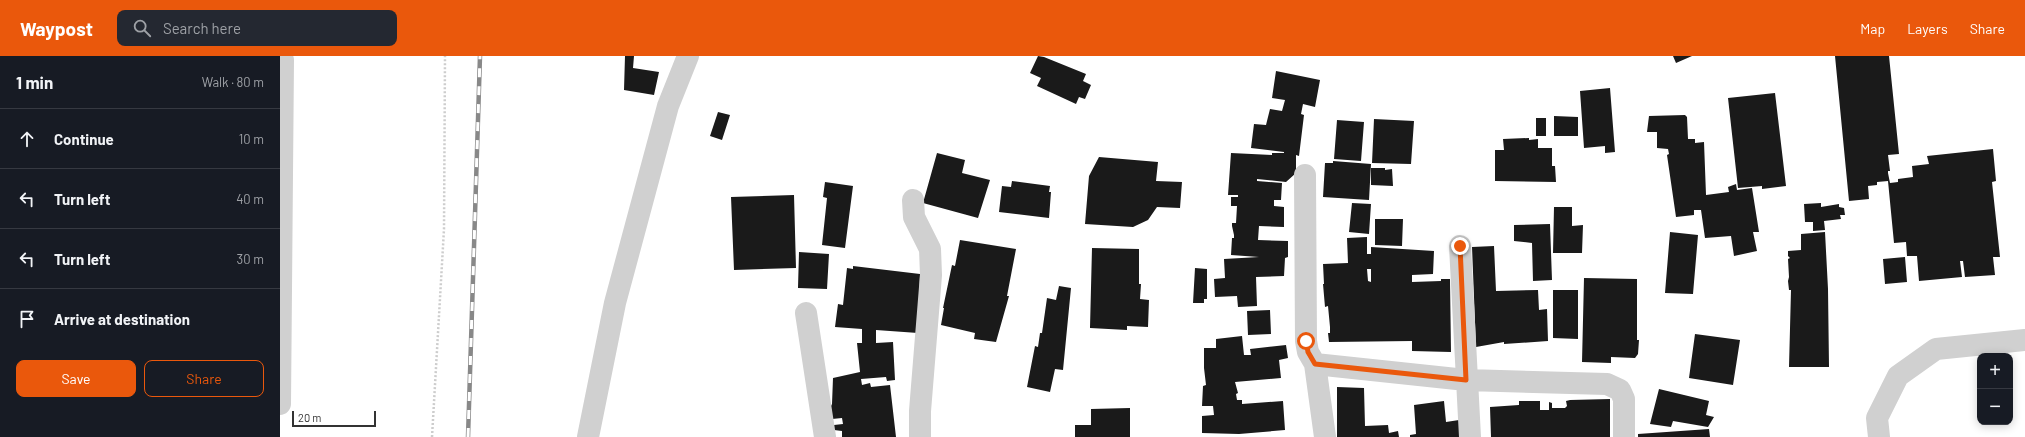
<!DOCTYPE html>
<meta charset="utf-8">
<style>
:root{--surface:#171b24;--page:#242831;--text:#f1f3f6;--muted:#9ea1a6;--line:#363941;--accent:#ea580c}
body{margin:0;font-family:Barlow,sans-serif;background:var(--page);color:var(--text)}
.controls{position:absolute;right:12px;bottom:12px;display:grid;overflow:hidden;border-radius:8px;box-shadow:0 2px 10px #0003}
.controls button{width:36px;height:36px;display:grid;place-items:center;padding:0;border:0;border-bottom:1px solid var(--line);background:var(--surface);color:var(--text);font:20px sans-serif}
.scale{position:absolute;left:12px;bottom:10px;width:84px;box-sizing:border-box;padding-left:4px;border:2px solid #333;border-top:0;font-size:11px;line-height:14px;white-space:nowrap;color:#333;-webkit-text-stroke:3px #fff;paint-order:stroke}
.stop{position:absolute;width:12px;height:12px;margin:-9px;border:3px solid #ea580c;border-radius:50%;background:#fff}
.stop.end{background:#ea580c;border-color:#fff;box-shadow:0 1px 4px #0008}
.list{margin:0;padding:0;list-style:none}
h2{display:flex;justify-content:space-between;align-items:center;height:52px;margin:0;padding:0 16px;font-size:17px}
h2 small{font-size:13px;font-weight:400;color:var(--muted)}
.list li{display:grid;grid-template-columns:26px 1fr auto;gap:12px;align-items:center;box-sizing:border-box;height:60px;padding:0 16px;border-top:1px solid var(--line)}
.list b{display:block;font-size:15px;white-space:nowrap}
.list em{font-size:13px;font-style:normal;color:var(--muted)}
.actions{display:flex;gap:8px;padding:12px 16px}
.actions a{flex:1;padding:9px 0;border:1px solid var(--accent);border-radius:8px;text-align:center;font-size:14px;color:var(--accent)}
.actions .main{background:var(--accent);color:#fff}
.icon{flex:none;width:22px;height:22px;fill:none;stroke:currentColor;stroke-width:2;stroke-linecap:round;stroke-linejoin:round}
.map{position:relative;flex:none;width:1745px;height:381px;overflow:hidden}
header{display:flex;align-items:center;gap:24px;box-sizing:border-box;height:56px;padding:0 20px;background:var(--accent);color:#fff}
header strong{font-size:19px}
nav{display:flex;gap:22px;margin-inline-start:auto;font-size:14px}
.search{width:280px;height:36px;background:var(--page);display:flex;align-items:center;gap:10px;box-sizing:border-box;padding:0 14px;border-radius:8px;color:var(--muted);font-size:15px}
main{display:flex}
aside{flex:1;background:var(--surface)}
.map>svg:first-child{display:block}
.building{fill:#1a1a1a;fill-rule:evenodd}
.lines{fill:none;stroke-linecap:round;stroke-linejoin:round}
.path{stroke:#cdcdcd;stroke-width:2.5;stroke-dasharray:2 2;stroke-linecap:butt}
.minor{stroke:#d0d0d0;stroke-width:22}
.rail-casing{stroke:#888;stroke-width:4.5}
.rail{stroke:#fff;stroke-width:3;stroke-dasharray:9;stroke-linecap:butt}
.route{stroke:#ea580c;stroke-width:5}
</style>
<header>
<strong>Waypost</strong>
<div class="search"><svg class="icon" aria-label="search" viewBox="0 0 24 24"><circle cx="10" cy="10" r="6"/><path d="M15 15l6 6"/></svg>Search here</div>
<nav><a>Map</a><a>Layers</a><a>Share</a></nav>
</header>
<main>
<aside>
<h2>1 min<small>Walk · 80 m</small></h2>
<ul class="list">
<li><svg class="icon" aria-label="ahead" viewBox="0 0 24 24"><path d="M12 20V5M6 11l6-6 6 6"/></svg><div><b>Continue</b></div><em>10 m</em></li>
<li><svg class="icon" aria-label="left" viewBox="0 0 24 24"><path d="M17 20v-9H6M10 6l-5 5 5 5"/></svg><div><b>Turn left</b></div><em>40 m</em></li>
<li><svg class="icon" aria-label="left" viewBox="0 0 24 24"><path d="M17 20v-9H6M10 6l-5 5 5 5"/></svg><div><b>Turn left</b></div><em>30 m</em></li>
<li><svg class="icon" aria-label="arrive" viewBox="0 0 24 24"><path d="M6 21V4h12l-3 4 3 4H6"/></svg><div><b>Arrive at destination</b></div></li>
</ul>
<div class="actions"><a class="main">Save</a><a>Share</a></div>
</aside>
<div class="map">
<svg width="1745" height="381" viewBox="0 0 1745 381">
<rect width="100%" height="100%" fill="#fff"/>
<path class="building" d="M345,0H354L353,12L379,16L374,39L344,34Z
M758,0L764,1L806,18L803,25L811,29L805,43L799,41L796,48L757,30L761,22L750,17Z
M1393,0H1412L1396,7Z
M1555,0H1609L1619,98L1608,99L1610,115H1608V117L1610,127L1618,126V123L1633,121L1632,110L1649,108L1647,100L1713,93L1716,125L1712,126L1720,201H1713L1715,219L1685,221L1683,205H1680L1682,221L1639,225L1637,200H1627L1626,186L1614,187L1608,125L1597,126V129L1588,130L1589,143L1569,145Z
M996,15L1040,24L1035,51L1023,48L1021,58L1024,59L1019,100L1016,99V117L1006,126L977,123V125L1002,127L1001,144H994V150L1004,151V171L979,170L978,184L1008,185V201L1005,202L1004,220L976,221L977,250L958,251L957,240L935,241L934,223L945,222L944,203L979,201L951,199L952,182H954V179L952,170V167H956L957,150H951V141H958V139H948L951,97L992,99V97H1004V96L971,92L974,68L986,69L990,53L1002,55L1005,44L992,42Z
M1330,32L1335,96L1325,97V90L1304,92L1300,35Z
M1495,37L1506,130L1482,133V130L1458,132L1448,42Z
M438,56L450,59L442,84L430,80Z
M1405,59L1407,61L1408,83H1415V87L1424,86L1426,139L1449,136L1448,131L1456,128L1457,134L1472,132L1479,176H1473L1477,195L1454,200L1451,180L1425,182L1421,154H1414V159L1396,161L1387,99L1389,98L1388,93L1377,92V76H1367L1369,60Z
M1274,60L1298,61V80H1274Z
M1256,62H1266V80H1256Z
M1094,63L1134,65L1131,108L1092,107Z
M1057,64L1084,66L1081,105L1054,103Z
M1249,82V84L1258,83V92H1272V110H1275L1276,126L1215,125V94H1224L1223,83Z
M657,97L685,104L682,117L710,124L698,162L643,147Z
M819,101L878,106L876,125L902,126L900,152L877,151L868,164L853,171L805,168L809,120Z
M1053,105L1091,108L1089,144L1043,141L1045,107H1053Z
M1091,112H1105V114L1112,113L1113,130L1091,129Z
M732,125L770,130L769,136H771L769,162L719,156L722,130L731,131Z
M545,126L573,130L565,192L542,189L547,142L543,141Z
M514,139L516,212L454,214L451,141Z
M1072,147L1091,148L1089,178L1069,176Z
M1541,147V151L1559,148V151L1564,152L1565,159H1560L1561,163L1544,165L1545,174L1533,175V166H1525L1524,148Z
M1274,151H1292V170L1303,169L1302,197H1273Z
M1095,163H1123L1122,190L1095,189Z
M1270,168L1272,224L1253,225L1252,187L1234,185V169Z
M1390,176L1418,179L1413,238L1385,237Z
M1545,176L1548,233L1549,311H1509L1511,234H1509L1508,225L1509,221L1508,203L1510,202L1508,200V195L1521,194V178Z
M1087,181V198H1091V191L1154,195L1153,218L1132,219V226L1161,225V223H1170L1171,296L1132,295V285L1049,286L1048,277H1050V271L1048,250L1045,251L1043,228H1044L1043,208L1068,207L1067,182ZM1087,213H1091V226L1088,225Z
M680,184L736,193L727,240H729L716,286L694,283L695,277L661,269L664,252H663L672,209L675,210Z
M1214,190L1216,235L1258,234L1259,254L1267,253L1268,285L1224,288V286L1196,291L1192,191Z
M812,192L859,193V228H861L860,243L869,244L868,271L847,270V274L810,272Z
M519,196L549,198L547,233L518,232Z
M1625,201L1627,226L1605,228L1603,203Z
M573,210L640,218L638,277L596,274V287L613,286L615,324L607,325L606,321L581,323L582,329L590,327L591,331L610,329L616,381H562V375L554,374V369L563,368L562,362L552,363L550,352L552,348L553,322L580,316L577,287H582V273L555,271L558,248L563,249L567,212L573,213Z
M915,212L927,213V243H924V247H913Z
M1304,222L1357,223V284H1359L1358,298L1355,302L1331,301V307L1302,306Z
M779,230L791,232L783,314L775,313L770,336L747,331L755,290L758,291L760,277H762L767,242L776,244Z
M1273,234H1298V283L1273,282Z
M990,254L991,278L968,279L967,255Z
M1415,278L1460,284L1453,329L1409,322Z
M962,280L964,299H971L970,293L1006,289L1008,302L999,304L1001,322L955,326L958,337L956,338L957,344H962V348L1003,345L1005,374L959,378L922,377V360L934,359L933,350H922L923,330L926,329L924,312V292H936V283Z
M1057,331L1084,332L1085,370L1108,369L1109,377L1118,375L1119,381H1057Z
M1379,333L1429,345L1426,359L1434,361L1428,371L1393,365L1391,371L1370,368Z
M1330,343V381H1211L1210,351L1239,349V345H1260V354H1269V346L1272,347V352H1285L1287,350L1286,345L1290,344Z
M1164,345L1166,366L1179,364L1181,381H1130V379L1136,378L1134,349Z
M850,352V381H795V369H811V353Z
M1429,373L1430,381H1358V378Z"/>
<g class="lines">
<path class="path" d="M152,381L164,173L165,0"/>
<path class="minor" d="M1025,119L1026,285L1028,296L1035,308L1186,324L1327,328L1340,334L1344,343V381
M633,144L634,161L650,193L651,219L640,355V381
M1180,190L1190,381
M526,257L545,381
M1035,308L1045,381
M0,348L3,4L1,0
M308,381L335,247L388,50L408,0
M1599,381L1597,362L1618,320L1656,293L1745,284"/>
<g class="rail-casing">
<path id="rail" d="M188,381L200,0"/>
</g>
<use href="#rail" class="rail"/>
</g>
<g class="lines">
<path class="route" d="M1026,285L1028,296L1035,308L1186,324L1180,190"/>
</g>
</svg>
<div class="controls">
<button>+</button>
<button>−</button>
</div>
<div class="scale">20 m</div>
<div class="stop" style="left:1026px;top:285px"></div>
<div class="stop end" style="left:1180px;top:190px"></div>
</div>
</main>
